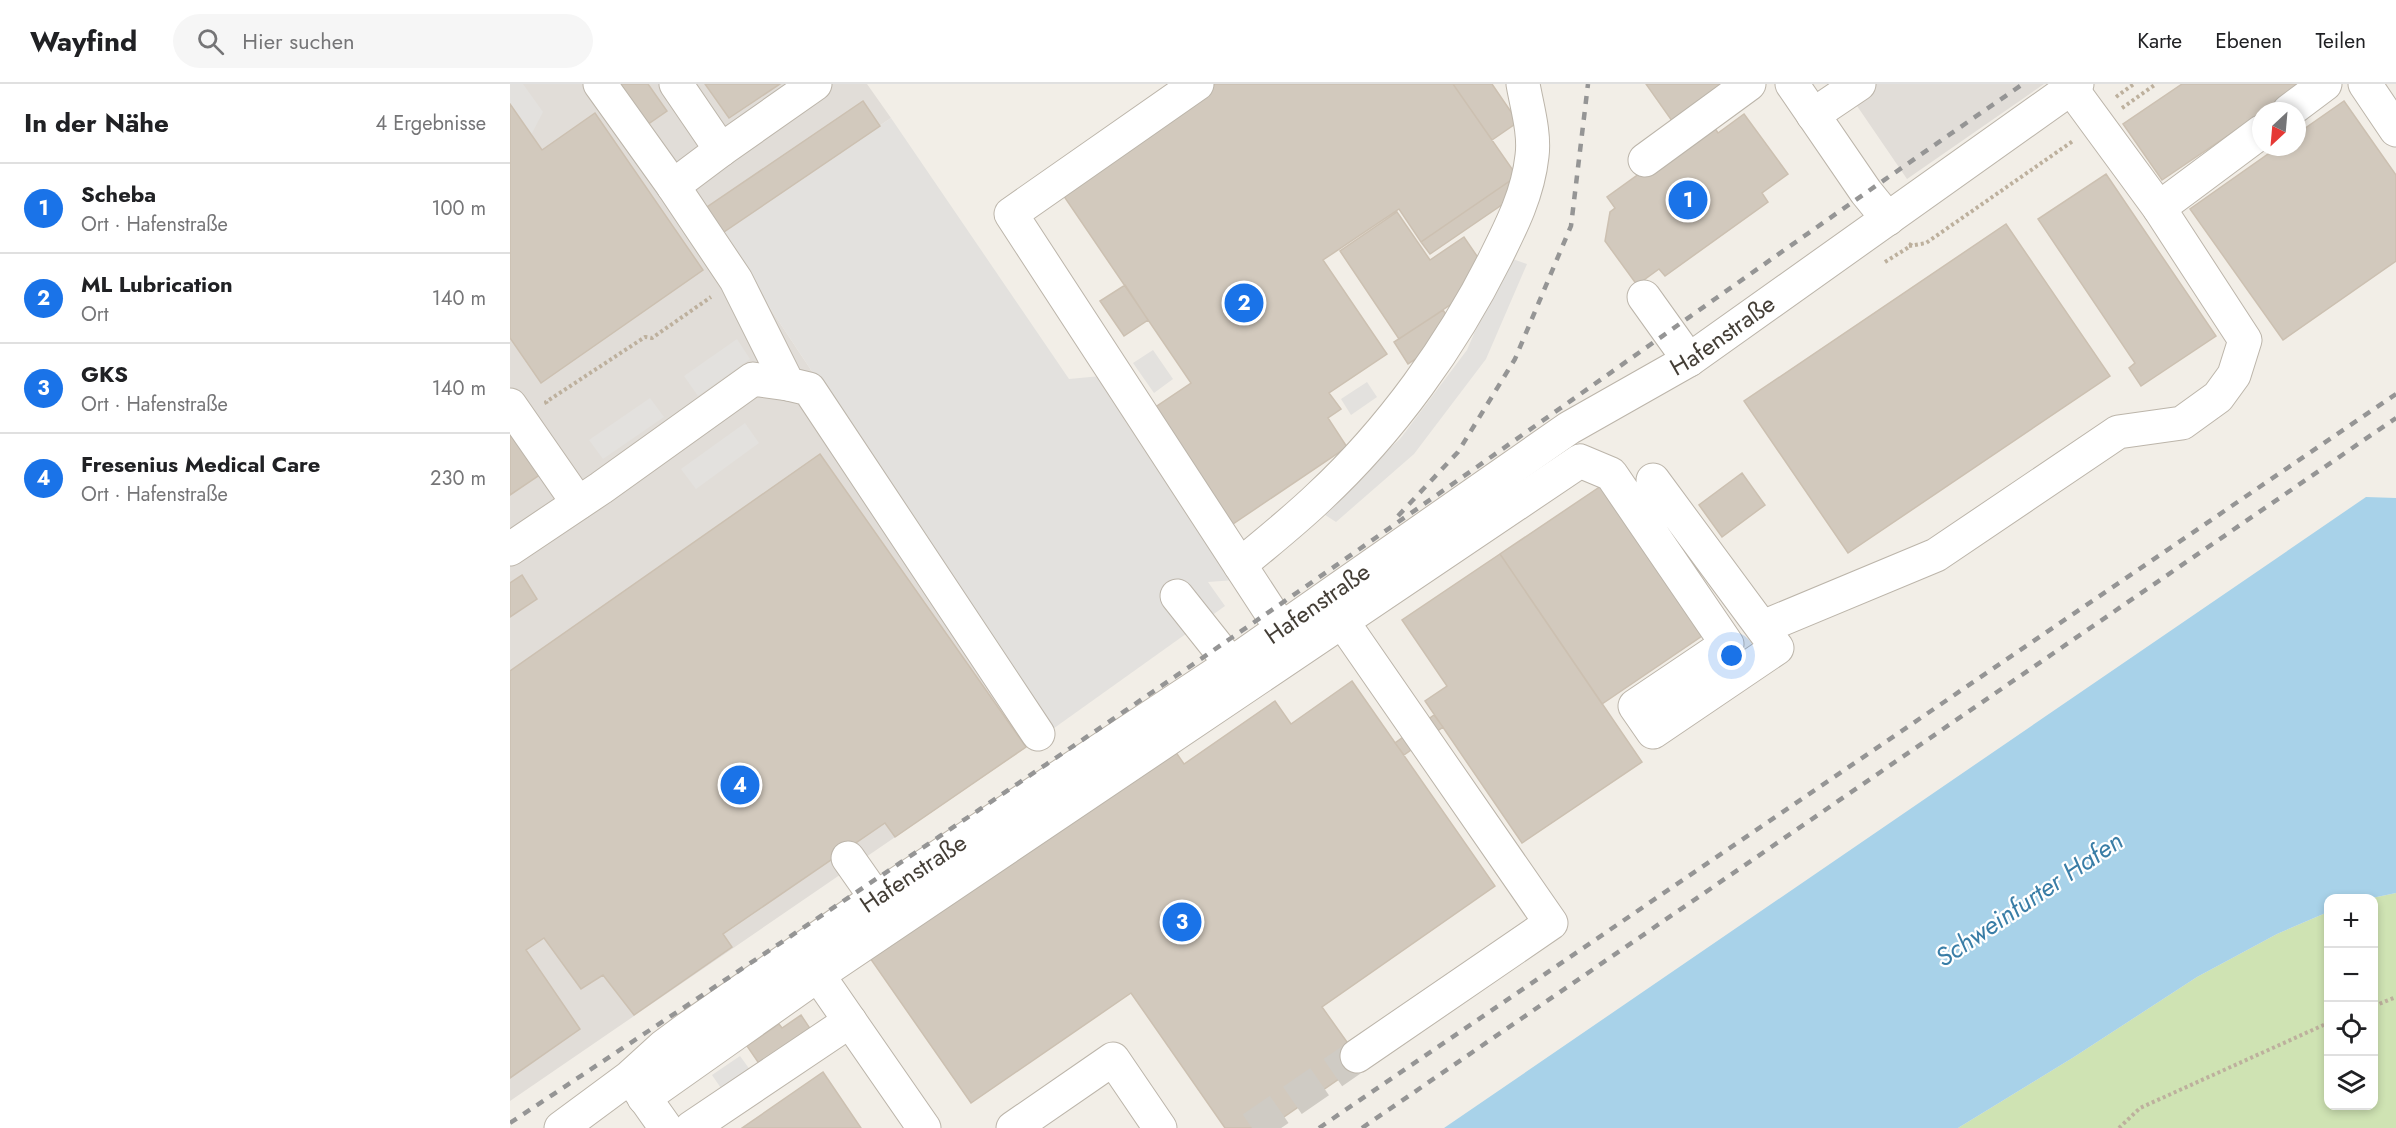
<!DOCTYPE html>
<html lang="de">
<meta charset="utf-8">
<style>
:root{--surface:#fff;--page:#f6f6f6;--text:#202124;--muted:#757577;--line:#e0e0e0;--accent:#1a73e8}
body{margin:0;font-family:Jost,sans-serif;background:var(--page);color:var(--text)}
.controls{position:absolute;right:18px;bottom:18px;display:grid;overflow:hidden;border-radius:12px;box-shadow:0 3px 9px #0003}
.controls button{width:54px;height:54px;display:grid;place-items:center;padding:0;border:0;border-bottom:2px solid var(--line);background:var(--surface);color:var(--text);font:30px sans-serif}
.compass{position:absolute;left:1742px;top:18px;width:54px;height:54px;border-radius:50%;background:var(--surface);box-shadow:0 3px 9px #0003;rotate:206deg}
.you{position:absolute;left:1222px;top:572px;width:21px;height:21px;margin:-15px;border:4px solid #fff;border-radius:50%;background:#1a73e8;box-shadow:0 0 0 9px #1a73e833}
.badge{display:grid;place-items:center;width:39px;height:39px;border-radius:50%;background:var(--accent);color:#fff;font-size:20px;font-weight:700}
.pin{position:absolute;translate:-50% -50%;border:3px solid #fff;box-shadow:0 2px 6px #0006}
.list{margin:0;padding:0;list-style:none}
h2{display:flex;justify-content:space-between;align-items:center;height:78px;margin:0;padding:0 24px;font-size:26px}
h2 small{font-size:20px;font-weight:400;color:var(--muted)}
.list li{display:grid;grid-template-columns:39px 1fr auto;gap:18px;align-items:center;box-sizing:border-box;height:90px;padding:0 24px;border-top:2px solid var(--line)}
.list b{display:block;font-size:22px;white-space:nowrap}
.list p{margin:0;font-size:20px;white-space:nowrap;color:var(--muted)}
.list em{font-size:20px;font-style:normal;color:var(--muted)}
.icon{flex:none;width:33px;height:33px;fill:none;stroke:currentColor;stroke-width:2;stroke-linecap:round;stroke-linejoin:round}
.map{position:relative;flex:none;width:1886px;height:1044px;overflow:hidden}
header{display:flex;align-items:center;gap:36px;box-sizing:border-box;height:84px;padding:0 30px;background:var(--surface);border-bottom:2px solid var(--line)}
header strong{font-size:28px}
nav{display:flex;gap:33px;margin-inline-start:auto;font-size:21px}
.search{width:420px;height:54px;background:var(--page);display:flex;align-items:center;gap:15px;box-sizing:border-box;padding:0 21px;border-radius:33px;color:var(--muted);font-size:22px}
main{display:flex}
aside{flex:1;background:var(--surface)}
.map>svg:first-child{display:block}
.industrial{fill:#e1ddd8}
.green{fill:#cfe3b3}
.parking{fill:#e3e1de}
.water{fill:#a8d2e9}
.building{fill:#d2c9bd;stroke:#ccc0b1;stroke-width:1.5}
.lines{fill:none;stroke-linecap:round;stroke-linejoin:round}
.minor-tunnel{stroke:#cfcbc4;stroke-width:33;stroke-dasharray:33 16;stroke-linecap:butt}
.minor-casing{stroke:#bcb5aa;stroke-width:35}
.path{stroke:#bdb09d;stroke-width:4;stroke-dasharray:3 3;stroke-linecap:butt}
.minor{stroke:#fff;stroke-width:33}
.rail{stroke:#959595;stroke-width:4.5;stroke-dasharray:8 8;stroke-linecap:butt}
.labels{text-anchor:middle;stroke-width:4.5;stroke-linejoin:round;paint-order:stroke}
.street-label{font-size:24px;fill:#443e36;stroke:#fff}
.water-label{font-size:26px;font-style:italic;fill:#397da6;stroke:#fff}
</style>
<header>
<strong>Wayfind</strong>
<div class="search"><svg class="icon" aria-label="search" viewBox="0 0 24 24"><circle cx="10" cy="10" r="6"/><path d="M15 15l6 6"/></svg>Hier suchen</div>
<nav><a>Karte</a><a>Ebenen</a><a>Teilen</a></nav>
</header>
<main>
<aside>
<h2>In der Nähe<small>4 Ergebnisse</small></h2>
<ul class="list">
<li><span class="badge">1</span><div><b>Scheba</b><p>Ort · Hafenstraße</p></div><em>100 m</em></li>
<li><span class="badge">2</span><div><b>ML Lubrication</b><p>Ort</p></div><em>140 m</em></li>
<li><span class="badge">3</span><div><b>GKS</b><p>Ort · Hafenstraße</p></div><em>140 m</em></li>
<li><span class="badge">4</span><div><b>Fresenius Medical Care</b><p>Ort · Hafenstraße</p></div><em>230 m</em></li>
</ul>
</aside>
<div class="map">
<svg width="1886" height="1044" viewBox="0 0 1886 1044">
<rect width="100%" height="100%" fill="#f2eee7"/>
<path class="industrial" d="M0,0H357L381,34L211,150L540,647L0,1017Z
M1332,0H1534L1397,95Z"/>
<path class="green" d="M1886,809V1044H1448L1564,973L1687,893L1767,850L1818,828V1022H1864L1862,814Z"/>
<path class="parking" d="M0,0H13L33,28L21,51L0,20Z
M381,34L559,295L591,292L725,496L698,498L715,522L540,647L211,150Z
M997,173L1017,180L976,275L904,370L826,438L809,427L890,355L957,266Z
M227,255L240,275L188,312L174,292Z
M643,266L663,295L644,309L623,279Z
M857,298L867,313L841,331L831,315Z
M140,314L154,333L93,375L79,356Z
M235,339L249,359L186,405L171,385Z
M230,972L243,990L215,1010L202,991Z"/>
<path class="water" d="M1856,413L1886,414V809L1862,814H1818V828L1767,850L1687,893L1564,973L1448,1044H934Z"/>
<path class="building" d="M105,0H138L157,27L134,43Z
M195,0H270L219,34Z
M702,0H943L1007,92L911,158L889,125L813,176L877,270L819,309L831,325L818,334L837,363L723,440L644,324L681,299L549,105Z
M943,0H982L1008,38L982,56Z
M1136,0H1218L1167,44Z
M1672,0H1794L1652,96L1613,40Z
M353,17L370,42L211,150L194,125Z
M1834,17L1886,91V177L1773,256L1680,125L1768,63H1787V50Z
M0,20L32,66L85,29L193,186L31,299L0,254Z
M1234,30L1278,90L1252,109L1258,118L1155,192L1149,185L1127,201L1095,157L1100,128L1105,124L1097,113L1201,38L1208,49Z
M1596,90L1706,252L1631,302L1619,284L1625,279L1528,135Z
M1007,92L1015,105L920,170L911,158Z
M887,128L920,176L954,153L969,175L952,213L889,255L830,167Z
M1496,140L1600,292L1338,469L1234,317Z
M615,201L638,236L614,252L590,217Z
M933,226L947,248L898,280L884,258Z
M0,345L31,390L0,411Z
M310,370L516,663L385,753L375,739L213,850L222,863L124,931L93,891L71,905L34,854L16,866L70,945L0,994V587Z
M1232,389L1255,421L1212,453L1189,421Z
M1091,402L1192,552L1092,620L990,470Z
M990,470L1132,678L1012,759L915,617L937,602L892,536Z
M12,491L27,515L0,533V499Z
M842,597L985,802L812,923L852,979L758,1044H715L621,909L461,1019L360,874L663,664L674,680L765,617L781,640Z
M924,631L933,643L894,671L885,659Z
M291,931L301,946L250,981L237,962L269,940L272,944Z
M313,988L351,1044H232Z"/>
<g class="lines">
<path class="minor-tunnel" d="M742,1044L847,972"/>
<g class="minor-casing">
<g id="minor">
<path d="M90,0L163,102L226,196L278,300L299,305L528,650"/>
<path d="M166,0L211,66L305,0"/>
<path d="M687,0L501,130L771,544"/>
<path d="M1282,0L1356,108L1378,135"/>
<path d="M1855,0L1886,46"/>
<path d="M1779,27L1815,0"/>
<path d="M1303,31L1349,0"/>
<path d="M1135,76L1239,0"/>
<path d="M163,102L211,66"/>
<path d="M1649,124L1751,48"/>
<path d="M1134,213L1179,276"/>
<path d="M0,321L68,419"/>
<path d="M0,465L91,404L243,295L278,300"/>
<path d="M730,481C756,459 784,437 809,413C881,346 942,261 986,173C1002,141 1018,109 1022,72C1025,49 1017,23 1013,0"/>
<path d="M667,512L721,580"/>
<path d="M832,537L1041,839L847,972"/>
<path d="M1253,543L1426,471L1608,348L1672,339L1708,313L1724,291L1735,256L1649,124L1561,4"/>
<path d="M338,774L366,814"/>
<path d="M308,891L414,1044"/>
<path d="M122,996L156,1044"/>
<path d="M134,1014L308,891L1070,377L1101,390L1217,560L1125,622L1143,648L1267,564L1143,396"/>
<path id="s1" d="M51,1044L120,993L154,962L177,945L366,814L721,580L1059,344L1179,276L1567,0"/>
<path d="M181,1044L340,937"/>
<path d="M503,1044L603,975L650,1044"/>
</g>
</g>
<path class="path" d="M1606,13L1624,0
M1612,24L1646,0
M1399,162L1416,159L1563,57
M1375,178L1399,163L1402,158
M37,320L36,318L135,253L142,254L201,213
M1864,922L1886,913
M1609,1044L1630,1024L1818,939"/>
<use href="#minor" class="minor"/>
<path class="rail" d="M888,432L948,368L1005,275L1061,142L1078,0
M0,1039C292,845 584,651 871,450C1085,301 1297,148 1513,0
M809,1044L1886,310
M852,1044L1886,334"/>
</g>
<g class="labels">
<g class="street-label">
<text dy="8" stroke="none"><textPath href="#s1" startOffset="1407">Hafenstraße</textPath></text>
<text dy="8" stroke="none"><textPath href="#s1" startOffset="921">Hafenstraße</textPath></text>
<text dy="8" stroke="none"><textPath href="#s1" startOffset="435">Hafenstraße</textPath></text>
</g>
<g class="water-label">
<text transform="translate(1519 815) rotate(-34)" y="9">Schweinfurter Hafen</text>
</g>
</g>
</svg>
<div class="controls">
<button>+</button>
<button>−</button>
<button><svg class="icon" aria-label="locate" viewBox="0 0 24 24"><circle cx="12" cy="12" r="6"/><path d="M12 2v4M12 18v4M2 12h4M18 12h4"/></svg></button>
<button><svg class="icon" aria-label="layers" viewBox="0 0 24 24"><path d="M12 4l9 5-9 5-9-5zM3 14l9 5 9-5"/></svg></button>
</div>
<svg class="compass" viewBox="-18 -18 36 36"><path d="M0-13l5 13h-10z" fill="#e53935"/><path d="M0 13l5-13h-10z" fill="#757577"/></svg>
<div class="you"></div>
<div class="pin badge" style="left:1178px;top:116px">1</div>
<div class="pin badge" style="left:734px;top:219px">2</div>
<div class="pin badge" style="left:672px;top:838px">3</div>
<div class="pin badge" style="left:230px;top:701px">4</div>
</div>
</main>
